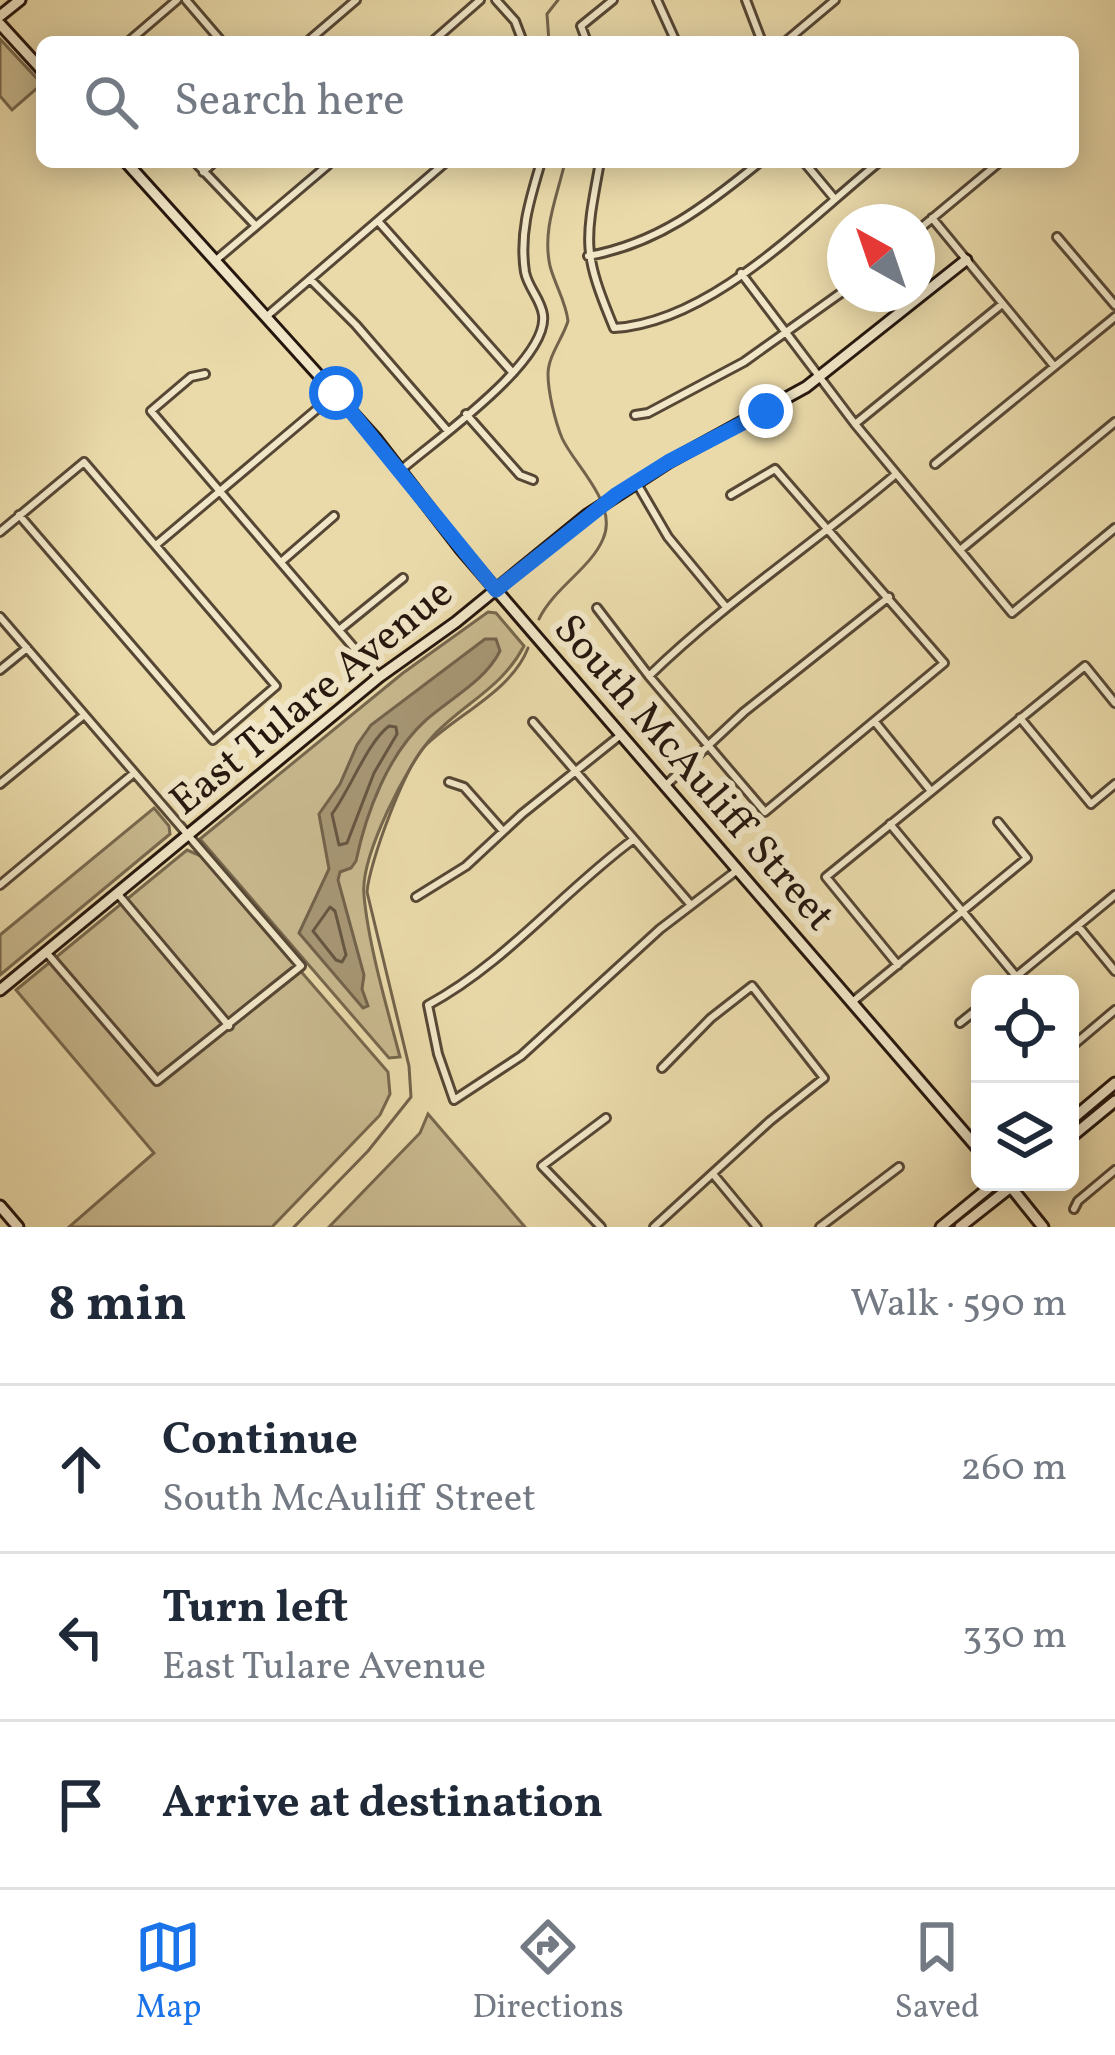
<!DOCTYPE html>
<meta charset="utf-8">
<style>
:root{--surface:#fff;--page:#f6f6f7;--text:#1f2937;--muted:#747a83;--line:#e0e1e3;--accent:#1a73e8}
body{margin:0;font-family:Vollkorn,serif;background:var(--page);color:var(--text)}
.controls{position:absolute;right:36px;bottom:36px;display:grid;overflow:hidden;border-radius:18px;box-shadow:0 6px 30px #0003}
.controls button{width:108px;height:108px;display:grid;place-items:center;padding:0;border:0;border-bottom:3px solid var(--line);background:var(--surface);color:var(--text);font:60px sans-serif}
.compass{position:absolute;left:827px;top:204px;width:108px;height:108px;border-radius:50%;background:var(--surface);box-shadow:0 6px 30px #0003;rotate:320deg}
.stop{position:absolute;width:36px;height:36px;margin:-27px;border:9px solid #1a73e8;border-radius:50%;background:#fff}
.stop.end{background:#1a73e8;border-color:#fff;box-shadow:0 3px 12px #0008}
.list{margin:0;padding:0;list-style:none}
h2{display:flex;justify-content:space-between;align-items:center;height:156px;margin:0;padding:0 48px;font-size:51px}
h2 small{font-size:39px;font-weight:400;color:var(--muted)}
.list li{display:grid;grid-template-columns:78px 1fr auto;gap:36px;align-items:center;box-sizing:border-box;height:168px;padding:0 48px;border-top:3px solid var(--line)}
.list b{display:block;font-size:45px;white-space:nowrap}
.list p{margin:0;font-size:39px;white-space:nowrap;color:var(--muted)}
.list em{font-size:39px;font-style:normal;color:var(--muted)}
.icon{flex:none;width:66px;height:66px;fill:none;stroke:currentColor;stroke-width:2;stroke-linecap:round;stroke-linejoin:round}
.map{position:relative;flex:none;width:1115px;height:1227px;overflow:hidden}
.search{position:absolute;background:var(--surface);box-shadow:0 6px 30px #0003;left:36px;right:36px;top:36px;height:132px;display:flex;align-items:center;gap:30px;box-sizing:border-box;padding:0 42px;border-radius:18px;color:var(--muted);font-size:45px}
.sheet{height:660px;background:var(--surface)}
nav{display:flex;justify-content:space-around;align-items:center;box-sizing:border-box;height:168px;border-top:3px solid var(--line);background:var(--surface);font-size:33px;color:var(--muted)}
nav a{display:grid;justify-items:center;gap:6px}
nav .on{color:var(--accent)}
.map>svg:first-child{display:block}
.green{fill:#c9b98f;stroke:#77684e;stroke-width:3}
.water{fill:#a79775;stroke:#73634c;stroke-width:3}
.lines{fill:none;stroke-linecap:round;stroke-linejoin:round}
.shore{stroke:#665642;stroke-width:3}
.stream{stroke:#73634c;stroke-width:3}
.street-casing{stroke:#564735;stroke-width:12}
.secondary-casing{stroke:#25160e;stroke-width:15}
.street{stroke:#f1e7c8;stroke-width:6}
.secondary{stroke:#f1e7c8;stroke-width:9}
.route{stroke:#1a73e8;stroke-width:15}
.labels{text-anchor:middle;stroke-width:12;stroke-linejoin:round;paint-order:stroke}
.street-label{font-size:42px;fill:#25160e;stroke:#f1e7c8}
</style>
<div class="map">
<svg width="1115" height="1227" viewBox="0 0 1115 1227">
<rect width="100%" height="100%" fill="#eadaaa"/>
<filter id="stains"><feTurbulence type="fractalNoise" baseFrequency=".00167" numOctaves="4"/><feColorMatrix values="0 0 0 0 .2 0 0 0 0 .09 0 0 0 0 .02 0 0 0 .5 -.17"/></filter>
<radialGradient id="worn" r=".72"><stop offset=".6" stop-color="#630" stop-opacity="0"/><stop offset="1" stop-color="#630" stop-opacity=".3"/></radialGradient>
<path class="green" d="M0,39L42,84L12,110L0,96Z
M488,612L496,613L524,646C502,688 464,703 433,736C407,764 360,857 364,895C368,943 387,1008 400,1057L389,1058L200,839L403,673Z
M154,808L169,826L170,834L0,975V935Z
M187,850L201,856L388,1072L390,1094L380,1115L272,1227H69L154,1153L16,990Z
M428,1114L525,1227H329L420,1133Z"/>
<path class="water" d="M485,639H496L500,651C485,681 451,698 426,720C388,754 366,813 356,861L351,868L340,872L338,880L364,975L362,989L368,1006L363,1008L299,933L329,869L319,814L340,784L357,745L371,725Z"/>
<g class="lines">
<path class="shore" d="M389,726L396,727L397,734L374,773L347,843L339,845L332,814C351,788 367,743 389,726Z
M330,907L335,911L346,955L342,962L336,960L313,931Z"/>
<path class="stream" d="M549,42L547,14L558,0
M539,619C554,588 591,568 603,539C619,504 574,465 562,438C555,421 548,392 548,374C548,356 563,338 568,321C566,302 555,285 550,266C542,230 557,197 565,162
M294,1227L368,1151L411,1097L409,1066L367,892C369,863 406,763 427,744C460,713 512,690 528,648"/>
<g class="street-casing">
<path id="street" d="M186,0L222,42
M496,0L515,21L523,42
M657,0L676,42
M746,0L762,42
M128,42L177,0
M307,42L356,0
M432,42L480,0
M587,42L581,26L613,0
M785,42L835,0
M905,42H908
M195,162L256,226
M600,162C585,243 582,251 614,328C712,322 806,221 879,162
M804,162L834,198
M203,172L214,162
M932,218L1054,366
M378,221L513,373
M917,231L1000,162
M1057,237L1115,305
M588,256C657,244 706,206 760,162
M216,260L328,165L325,162
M741,273L855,424L1012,613L1115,528
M310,279L356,325L447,430
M267,316L446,162
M205,374L191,377L151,411L379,677
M466,414L520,475L533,480
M635,415L648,413L744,362L845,290
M855,424L1001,305
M935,464L1115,317
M401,470C434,441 549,361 543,315C541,299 528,288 525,272C519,233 530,199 541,162
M636,482L668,537L726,607
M0,532L84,462L276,686L213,740L19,515
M156,545L336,393
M960,550L1115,422
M281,562L334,516
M597,608L649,676L765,812L944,663L775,469L731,495
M0,617L301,966L157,1081L46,952
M339,630L403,578
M0,670L27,648
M649,676C725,602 815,543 896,474
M1020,718L1091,804L1115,784
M533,722L691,905
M875,722L931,791
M449,782L464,787L503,831
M0,784L84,715
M666,785L744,712L889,597
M890,824L1016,976
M634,839C563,891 506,963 428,1005L438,1054L454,1100L521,1056L660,929L736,871
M0,885L134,773
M117,893L229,1026
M416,897L466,866L522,814L622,734
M1078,926L1115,971
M898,965L826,877L1085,666L1115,703
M1007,984L1115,895
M851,1003L1027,858L998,822
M960,1023L980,1007
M1070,1048L1115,1010
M713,1174L757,1227
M1074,1209L1078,1201L1115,1170
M601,1227L542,1166L606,1118
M654,1227L770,1121L824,1078L752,986L711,1018L662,1068
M820,1227L899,1167"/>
</g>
<g class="secondary-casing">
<path id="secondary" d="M0,16L20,0
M0,24L42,70
M126,162L376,439L460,548L980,1151
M0,990L379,677L456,622L587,515L669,462L806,387L966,260
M1070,1121L1115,1083
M1070,1138L1115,1101
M1010,1186L1043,1227
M0,1206L18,1227
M941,1227L996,1182
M960,1227L1017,1182"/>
</g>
<use href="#street" class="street"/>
<use href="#secondary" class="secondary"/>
</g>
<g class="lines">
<path class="route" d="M336,393L496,590L617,494L668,462L766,411"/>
</g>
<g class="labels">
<g class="street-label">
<text transform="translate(310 695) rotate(-39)" y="15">East Tulare Avenue</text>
<text transform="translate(696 771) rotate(49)" y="15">South McAuliff Street</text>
</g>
</g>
<rect width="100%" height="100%" filter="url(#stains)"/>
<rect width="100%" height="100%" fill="url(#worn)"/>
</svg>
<div class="controls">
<button><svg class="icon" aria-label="locate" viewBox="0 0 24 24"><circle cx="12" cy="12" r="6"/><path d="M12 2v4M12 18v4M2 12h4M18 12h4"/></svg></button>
<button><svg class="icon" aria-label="layers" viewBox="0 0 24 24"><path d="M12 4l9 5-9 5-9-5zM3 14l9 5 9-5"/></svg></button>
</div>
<svg class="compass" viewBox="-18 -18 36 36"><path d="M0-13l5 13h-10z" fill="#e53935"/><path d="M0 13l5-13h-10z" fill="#747a83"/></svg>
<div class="stop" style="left:336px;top:393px"></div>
<div class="stop end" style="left:766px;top:411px"></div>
<div class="search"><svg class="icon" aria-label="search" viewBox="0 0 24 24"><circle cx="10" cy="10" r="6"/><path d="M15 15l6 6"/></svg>Search here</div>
</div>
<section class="sheet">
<h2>8 min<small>Walk · 590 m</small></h2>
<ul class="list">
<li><svg class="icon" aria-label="ahead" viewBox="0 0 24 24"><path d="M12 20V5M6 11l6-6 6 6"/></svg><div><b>Continue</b><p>South McAuliff Street</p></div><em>260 m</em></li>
<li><svg class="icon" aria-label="left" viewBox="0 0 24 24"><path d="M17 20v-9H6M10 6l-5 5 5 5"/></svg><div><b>Turn left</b><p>East Tulare Avenue</p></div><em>330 m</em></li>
<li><svg class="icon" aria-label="arrive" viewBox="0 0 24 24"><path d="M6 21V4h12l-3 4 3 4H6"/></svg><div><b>Arrive at destination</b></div></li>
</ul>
</section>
<nav>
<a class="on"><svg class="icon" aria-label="map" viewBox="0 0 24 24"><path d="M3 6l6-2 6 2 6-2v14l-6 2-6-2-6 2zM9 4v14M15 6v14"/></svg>Map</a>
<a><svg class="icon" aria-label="directions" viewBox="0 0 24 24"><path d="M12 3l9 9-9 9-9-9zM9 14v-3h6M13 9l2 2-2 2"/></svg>Directions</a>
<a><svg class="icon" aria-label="saved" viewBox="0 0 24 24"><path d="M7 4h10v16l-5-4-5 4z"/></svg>Saved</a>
</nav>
